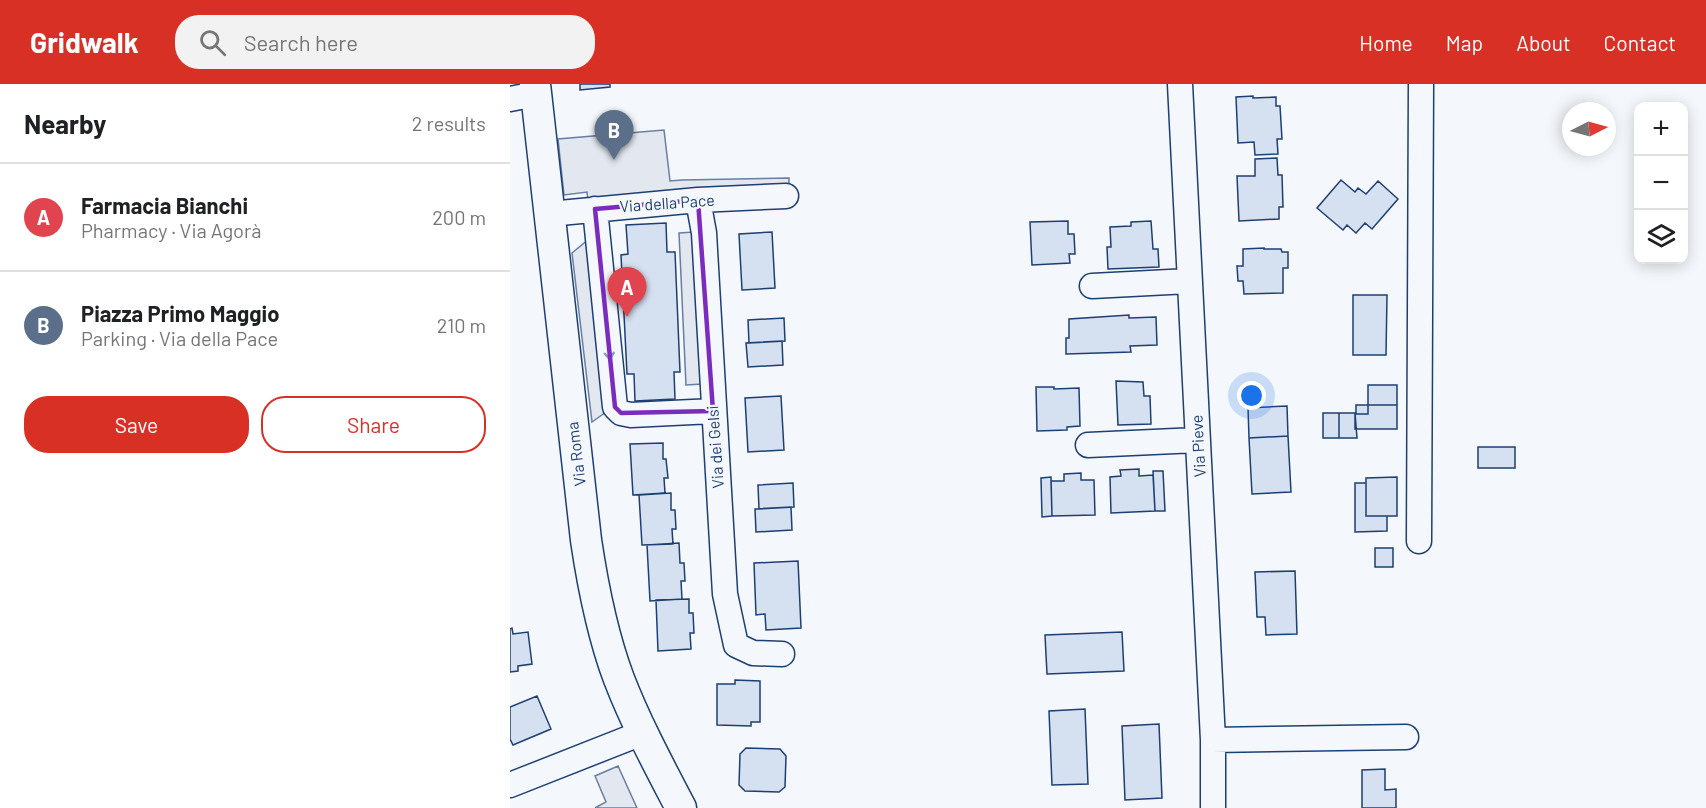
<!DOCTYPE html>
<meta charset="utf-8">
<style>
:root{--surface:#fff;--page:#f2f2f2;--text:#202124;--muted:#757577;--line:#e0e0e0;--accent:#d93025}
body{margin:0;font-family:Barlow,sans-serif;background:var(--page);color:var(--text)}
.controls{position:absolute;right:18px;top:18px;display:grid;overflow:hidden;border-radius:12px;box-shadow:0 3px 15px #0003}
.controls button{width:54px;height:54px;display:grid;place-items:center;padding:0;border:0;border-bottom:2px solid var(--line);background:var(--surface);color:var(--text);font:30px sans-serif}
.compass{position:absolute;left:1052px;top:18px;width:54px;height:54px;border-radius:50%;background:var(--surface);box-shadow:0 3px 15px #0003;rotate:84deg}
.you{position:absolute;left:742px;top:312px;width:21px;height:21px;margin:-15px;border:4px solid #fff;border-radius:50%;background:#1a73e8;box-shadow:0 0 0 9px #1a73e833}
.badge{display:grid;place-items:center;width:39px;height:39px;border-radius:50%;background:var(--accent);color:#fff;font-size:20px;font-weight:700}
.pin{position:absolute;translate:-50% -50px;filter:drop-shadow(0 2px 3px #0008)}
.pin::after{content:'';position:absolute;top:32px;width:21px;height:18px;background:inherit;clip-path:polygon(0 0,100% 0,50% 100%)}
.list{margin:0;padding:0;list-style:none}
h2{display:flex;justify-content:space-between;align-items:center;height:78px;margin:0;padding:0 24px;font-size:26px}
h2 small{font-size:20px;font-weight:400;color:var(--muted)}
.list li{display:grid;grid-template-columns:39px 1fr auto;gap:18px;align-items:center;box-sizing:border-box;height:108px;padding:0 24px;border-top:2px solid var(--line)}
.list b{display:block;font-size:22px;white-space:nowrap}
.list p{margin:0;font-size:20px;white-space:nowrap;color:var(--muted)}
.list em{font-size:20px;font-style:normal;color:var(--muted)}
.actions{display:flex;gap:12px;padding:18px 24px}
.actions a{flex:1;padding:14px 0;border:2px solid var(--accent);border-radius:24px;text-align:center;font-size:21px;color:var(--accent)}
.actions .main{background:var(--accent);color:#fff}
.icon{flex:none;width:33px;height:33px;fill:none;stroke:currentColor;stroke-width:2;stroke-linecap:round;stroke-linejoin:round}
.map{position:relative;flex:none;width:1196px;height:724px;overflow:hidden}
header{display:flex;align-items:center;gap:36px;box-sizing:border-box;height:84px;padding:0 30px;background:var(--accent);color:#fff}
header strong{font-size:28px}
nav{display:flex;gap:33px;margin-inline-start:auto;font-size:21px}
.search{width:420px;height:54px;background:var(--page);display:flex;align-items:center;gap:15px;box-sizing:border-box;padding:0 21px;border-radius:24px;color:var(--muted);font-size:22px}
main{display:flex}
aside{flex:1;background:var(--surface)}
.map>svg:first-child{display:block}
.parking{fill:#e3e8f0;stroke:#687fa3;stroke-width:1.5}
.building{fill:#d5e0f0;stroke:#1d3f73;stroke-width:1.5}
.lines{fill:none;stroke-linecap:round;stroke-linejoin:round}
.minor-casing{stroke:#1d3f73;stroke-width:27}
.major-casing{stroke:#1d3f73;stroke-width:33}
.minor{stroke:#f4f7fb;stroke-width:24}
.major{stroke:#f4f7fb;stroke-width:30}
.oneway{stroke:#889bb7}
.marked{fill:none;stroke:#7b2cbf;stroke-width:4.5;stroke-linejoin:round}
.labels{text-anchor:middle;stroke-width:4.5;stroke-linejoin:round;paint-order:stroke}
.street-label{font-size:16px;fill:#1d3f73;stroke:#f4f7fb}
</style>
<header>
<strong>Gridwalk</strong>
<div class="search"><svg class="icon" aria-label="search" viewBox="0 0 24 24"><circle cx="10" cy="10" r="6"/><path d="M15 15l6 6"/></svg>Search here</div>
<nav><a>Home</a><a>Map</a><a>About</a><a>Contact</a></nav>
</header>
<main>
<aside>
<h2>Nearby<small>2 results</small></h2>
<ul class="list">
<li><span class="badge" style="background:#e0444e">A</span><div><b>Farmacia Bianchi</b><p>Pharmacy · Via Agorà</p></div><em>200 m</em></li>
<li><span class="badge" style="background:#5c6f8a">B</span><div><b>Piazza Primo Maggio</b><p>Parking · Via della Pace</p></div><em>210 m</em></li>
</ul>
<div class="actions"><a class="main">Save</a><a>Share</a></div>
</aside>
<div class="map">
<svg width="1196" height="724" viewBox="0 0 1196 724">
<rect width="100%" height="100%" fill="#f4f7fb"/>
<path class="parking" d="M154,46L160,97L172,96L279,94V104L173,105L78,117L77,108L54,111L48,55Z
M184,148L192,300L176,301L169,149Z
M79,155L99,326L82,338L62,169Z
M108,682L127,724H85L96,718L85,692Z"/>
<path class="building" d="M70,0H100V3L70,6Z
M743,12V14L766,13V22H770L772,55H767L768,70L745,71L744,58L728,59L726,13Z
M767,74L768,91H772L773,123H769V135L729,137L727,92H745V75Z
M831,96L845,108L848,104L856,110L868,97L888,115L862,145L855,139L846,149L837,141L833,146L807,124Z
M558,137V150H564L565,170H559L560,179L522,181L520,138Z
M641,137L643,165H648L649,183L598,185L597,163H601L600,143L621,142V138Z
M156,139L157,168H165L170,288H164L165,315L125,317L124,290H117L111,171L118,170L116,141Z
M262,148L265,204L232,206L229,150Z
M754,164V165H771L772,168H778V184H773V209L734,210L733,197H728L727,182H733V165Z
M843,211H877L876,271H843Z
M619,231V234L646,233L647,261L620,262L621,268L556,270V254H559V235Z
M274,234L275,257L239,259L238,236Z
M272,257L273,281L238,283L236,259Z
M606,297L633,298L634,312H640L641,340L608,341Z
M858,301H887V321H858Z
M526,303H544V305L569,304L570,342L557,343V346L527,347Z
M271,312L274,366L238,368L235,314Z
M846,321H858V330H846Z
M858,321H887V345H845V330H858Z
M777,322L778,352L739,354L738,324Z
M813,329H829V354H813Z
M829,329H845L847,354H829Z
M778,352L781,408L742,410L739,354Z
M153,359V375H156L158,394H154L155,409L123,411L120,360Z
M968,363H1005V384H968Z
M629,385V392L643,391L645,427L601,429L600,393L611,392L610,386Z
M643,387H653L655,427H645Z
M571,389V396H584L585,431L542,432L541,397H554V390Z
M541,393L542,432L532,433L531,394Z
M887,393V432H856V394Z
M283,399L284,423L249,425L248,401Z
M845,399H856V432H877V447L845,448Z
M161,409V426H165L166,445H162L163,460L132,461L129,411Z
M281,423L282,446L246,448L245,425Z
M169,459L170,479H174L175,497H171L172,515L140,517L137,461Z
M865,464H883V483H865Z
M288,477L291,544L256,546L255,530L246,531L244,479Z
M785,487L787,550L756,551L755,533H747L745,488Z
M179,515V529H183L184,549H180L181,565L148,567L146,516Z
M2,544L3,550L18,548L22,580L8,582V587L0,588V545Z
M612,548L614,587L537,590L535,551Z
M225,596L250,597V638H241V642L207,641V600H225Z
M27,612L41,645L3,661L0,655V623Z
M575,625L578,700L542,701L539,627Z
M649,640L652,714L615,716L612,642Z
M236,664L270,665L276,672L275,703L269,708L235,707L229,701L230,670Z
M875,685V706L886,705V724H852V686Z"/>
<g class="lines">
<g class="minor-casing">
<path id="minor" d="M670,0L703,656V724
M0,15L26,10
M188,116L194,149L215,510L226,561L243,569L272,570
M85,125L105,323L111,329L121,331L203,327
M39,130L188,116L276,112
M582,202L679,197
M578,361L687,356
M909,457L911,0
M703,656L896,653
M0,701L132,649"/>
</g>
<g class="major-casing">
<path id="major" d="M25,0L76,456C83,503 92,550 109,595C126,639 149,682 171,724"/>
</g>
<use href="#minor" class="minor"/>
<use href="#major" class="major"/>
</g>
<defs><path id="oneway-shaft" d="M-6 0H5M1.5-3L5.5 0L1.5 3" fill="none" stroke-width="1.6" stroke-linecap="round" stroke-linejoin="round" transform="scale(1.5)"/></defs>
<use class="oneway" href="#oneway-shaft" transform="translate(99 267) rotate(84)"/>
<path class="marked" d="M188,116L203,327L111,329L105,323L85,125Z"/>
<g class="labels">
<g class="street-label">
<text transform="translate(157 119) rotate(-4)" y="6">Via della Pace</text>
<text transform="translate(688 362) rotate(-93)" y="6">Via Pieve</text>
<text transform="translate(205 363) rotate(-94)" y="6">Via dei Gelsi</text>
<text transform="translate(66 370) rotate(-97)" y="6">Via Roma</text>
</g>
</g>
</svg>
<div class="controls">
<button>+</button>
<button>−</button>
<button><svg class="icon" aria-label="layers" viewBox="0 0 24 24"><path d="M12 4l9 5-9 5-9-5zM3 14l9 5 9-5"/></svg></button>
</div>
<svg class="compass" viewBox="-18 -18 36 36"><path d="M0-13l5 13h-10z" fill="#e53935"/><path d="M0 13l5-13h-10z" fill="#757577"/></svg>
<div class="you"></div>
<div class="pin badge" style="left:117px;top:233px;background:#e0444e">A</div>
<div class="pin badge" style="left:104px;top:76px;background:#5c6f8a">B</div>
</div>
</main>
